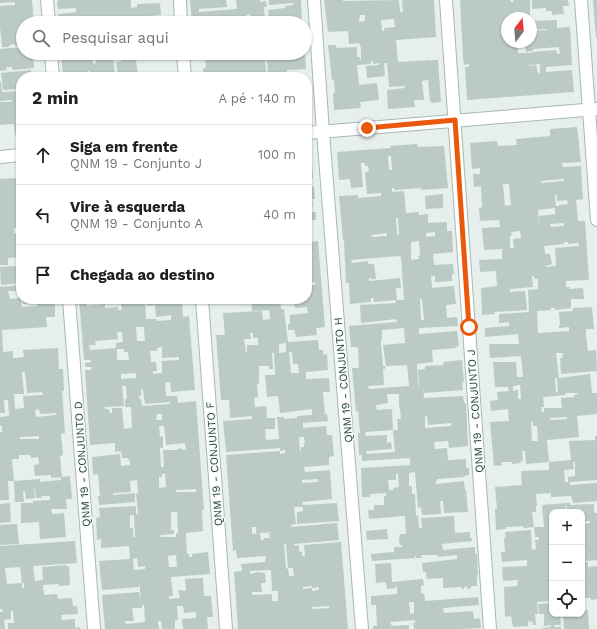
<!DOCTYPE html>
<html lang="pt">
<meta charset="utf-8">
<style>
:root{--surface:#fff;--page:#f2f2f2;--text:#202124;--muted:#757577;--line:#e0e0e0}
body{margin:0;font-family:"Work Sans",sans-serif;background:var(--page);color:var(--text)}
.controls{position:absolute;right:12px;bottom:12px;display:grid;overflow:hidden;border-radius:8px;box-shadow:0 1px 3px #0004}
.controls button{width:36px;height:36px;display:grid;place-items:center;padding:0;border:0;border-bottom:1px solid var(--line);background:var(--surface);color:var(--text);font:20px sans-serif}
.compass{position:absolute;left:501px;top:12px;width:36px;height:36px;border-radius:50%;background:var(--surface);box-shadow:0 1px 3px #0004;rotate:16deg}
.stop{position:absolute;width:12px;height:12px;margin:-9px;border:3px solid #ea580c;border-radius:50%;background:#fff}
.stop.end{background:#ea580c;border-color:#fff;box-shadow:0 1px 4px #0008}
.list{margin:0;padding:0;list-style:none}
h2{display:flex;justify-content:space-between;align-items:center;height:52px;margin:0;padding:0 16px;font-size:17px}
h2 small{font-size:13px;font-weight:400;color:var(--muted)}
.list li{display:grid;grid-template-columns:26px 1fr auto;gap:12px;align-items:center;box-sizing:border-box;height:60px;padding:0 16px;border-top:1px solid var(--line)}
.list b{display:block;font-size:15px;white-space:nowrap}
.list p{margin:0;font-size:13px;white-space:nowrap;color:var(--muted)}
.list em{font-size:13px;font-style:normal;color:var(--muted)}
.icon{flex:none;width:22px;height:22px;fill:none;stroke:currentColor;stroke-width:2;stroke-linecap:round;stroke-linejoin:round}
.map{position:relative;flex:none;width:597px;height:629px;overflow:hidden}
.search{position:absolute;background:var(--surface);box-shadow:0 1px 3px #0004;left:16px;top:16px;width:296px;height:44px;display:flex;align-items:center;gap:10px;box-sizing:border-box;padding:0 14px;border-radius:22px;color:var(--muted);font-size:15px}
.panel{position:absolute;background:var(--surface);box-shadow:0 1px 3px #0004;left:16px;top:72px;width:296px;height:232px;border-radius:16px}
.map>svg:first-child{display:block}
.building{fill:#bbcac4;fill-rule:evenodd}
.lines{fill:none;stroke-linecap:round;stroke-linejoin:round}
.street-casing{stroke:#a8b8b2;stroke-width:14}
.street{stroke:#fff;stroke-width:12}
.route{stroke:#ea580c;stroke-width:5}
.labels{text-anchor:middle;stroke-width:3;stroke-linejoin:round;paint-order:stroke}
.street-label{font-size:11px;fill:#24423a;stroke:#f7fbf9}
</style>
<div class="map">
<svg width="597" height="629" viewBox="0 0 597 629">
<rect width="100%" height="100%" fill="#e6efeb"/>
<path class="building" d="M0,0H32L34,23H23V46H15V44L9,45V47H2L0,27V6L15,5V2L0,3Z
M60,0H131V8L137,7V4L160,3L161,15L138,17V23H59L58,14L76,12V8L58,9L57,1Z
M190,0H226L227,7L199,9V12L237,9L236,0H260V2L266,1L267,7H264L265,23H250V14L246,15L247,23H234L233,18H229L230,23H192Z
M269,0H301L302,23H272V19L269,20L268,10L285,8V6L293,5V3L269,5Z
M324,0H343V1L399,0L400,12H403L402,0H434L436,37L396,40L398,62L431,60V61H433V60H438L441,102L432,103L430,101L428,80L422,81L424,100H414L415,107L388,109L387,90L405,88L404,86L389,87L387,63H384L385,76L367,78L366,66L379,65V63L373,64V61H371V64L357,65L359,85L377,83L379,100L360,102L361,108L334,110L333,93H335L334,80H332L328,45H336V48L357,47V57H360V60H361V48L359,43L349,44L348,31L328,32ZM360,15H365V21L359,22ZM394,19L395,27L384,28V31H382L381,20Z
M460,0H510L511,2H514L513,0H530V18H507V42H517L518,53H532V52L556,50L557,54L560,53L559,47L533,49V51L526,52L525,42H531V31L547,30V29L531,30V21L557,20V28L570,27L572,65L546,67V72L572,70L574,92L467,100L465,67H469V64L464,65L463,57ZM540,64V73H538L536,65L529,66V65Z
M532,0H568L569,6H563L564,14L552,15V11H546V8L532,9Z
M593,0H597V38H596Z
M23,47V53H33L34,68L13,70L12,67H6L7,70L0,71V49Z
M61,53H71V58L92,56L93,64L96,63V53H113L115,77H90V71H88V77H82V74L63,76Z
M121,53H167L168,58L147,59V56H142L143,60H136L138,77H118L116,62L122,61Z
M210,53H261L262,59H265L266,72L268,71L266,53H305L306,69L287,70L288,77H251V73L224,75V77H204L203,69L206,67L205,55H210Z
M31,70L32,77H21V89L3,90L1,73Z
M0,82H1L2,92L21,91V135H15L14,124L0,125V102H12V100L0,101Z
M577,127L581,162L562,163L563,167L581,166L583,199L576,200L578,221H585L589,280L566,281V287H570L569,289L583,288L584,299H571V308L555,310V308H551V310L537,311L538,333L569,331V327L559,328V325H560L559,312L573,311V308L592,307L594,329H586V335L588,351L596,350L597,371L561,374L560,358H562L563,353H556L559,378L590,374L592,393H597V414L577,416L579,437L547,440L549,462L526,464L525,451H522L523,461H520L521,463L512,464V462H501L502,465L494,466L490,422L509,421L508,409L491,411L490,401L498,400L497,392L509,391L508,387H495L493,362H516L517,377H523L521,356L490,358L489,344H519L518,334L485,337V328L509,326V322L499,323V314L529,312L528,290L538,289V279H535L534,276H532L533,287L510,289V292L525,291L527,310L494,312L495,314L482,315L481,288L497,286L496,271L480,272L479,260L502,259V249L484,250L482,228L500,227L499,220L480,221L479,208L482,207L481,186L474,187L473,174H480V168L472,169L470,143L497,141L498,146L517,145L516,139L550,136V129ZM564,179V181L541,183V181ZM503,184H509L511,205L505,206ZM555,195H557V201L567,200L568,204L559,205V206H556ZM555,208V214L539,216V225L538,210ZM564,223V226L551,227L550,224ZM520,231L521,238L513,239L514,248H510V236H512L511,232ZM564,242H568V244L579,243V246L555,248L556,266L546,267V266L552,264L550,254H545L544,246L564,244ZM555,378H557L558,392H556ZM517,385H520L521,399H518V390L513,391V386H517ZM565,393H578V394L574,395V397L561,398L562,408H544V412H542L541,407H544L543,397L566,395ZM567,417V419L550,420V418ZM531,422H533V426H537L538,441H532Z
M417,144L418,147L444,146L448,188L421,190V188L394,190V188H392V192L404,191L406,213L419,212V215L428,214V223L447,222V231H452L453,252L433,254L434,265L453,264L454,274H452V281L435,282V276H431L432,288L454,286L456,304L446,305L447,318L457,317L458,326L419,328V334L457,331L459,346L456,347V348L432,350L433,362L417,364L418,385H419L418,370L425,369V366L444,365L443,362L462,360L464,382H462L463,390L424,393L423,385L424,398L463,396L464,403H466L468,446L449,448L448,441L434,442L435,449L447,448L448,460L437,461L466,459V468H469V475L464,476V477L437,479V481H436V484L464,481L465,490H466L468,512L444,513L443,501H440L441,514L422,515L421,507L418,508L415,472L409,473V486H412V494H415L416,516L418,515L419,528H422L421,518L454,516L455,533L470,532V538H472V541L442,544L443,550L475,547V554H477L478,575H477V586H471V588L467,589V586L464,587V589H462V587L443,588V578L427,579L426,572H423L422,563L457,559V555L438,557V555H421L422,558H416V556H415V558L372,561L371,554L394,552V547H402V545H400L399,539L400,534H406L405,516L369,519L368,510H374V505H384V496H386V493L370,494V497H362L361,468L410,465V458L362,461V455H359L358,433H360L358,411L356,412L352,368H359L358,349L357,347H351L349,326L397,322L396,319L361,323L360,305L396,303V300L374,302L373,298H371V302L350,304L349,283H346L344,240H343L339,196L358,195V198L381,196V193L367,194L365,172H369L368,166H365V163H361L363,187L351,188L350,179L339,180L337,152L391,148L390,146ZM388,156H391L392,170H389ZM396,218H398L399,235H397ZM435,232V236L426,237V233ZM387,233V236L372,237L371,235ZM419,241L420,256H418L419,259L411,260V242ZM399,256L401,257L404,300H397L396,288H401L400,278L369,281V278H371V279H376L374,264H368V261L352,263L351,260ZM420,299H422L424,320H421ZM404,328L405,343L383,345L386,366L407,365L409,386L369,389L368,386L384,385L383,369H385V366H383L381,345V340H382V330ZM387,394H399V406L400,408L401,419H397L398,430H393L395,452L367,454L366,451L392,449L391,442L387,443V435L366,436L365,432L393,430L392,409L377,410L376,405L388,403ZM425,416H427L428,425L451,423V426L425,428ZM398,473L399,487L393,488L394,490H389L388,480H396V474Z
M311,155L313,178L307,179V156Z
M18,178L20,206H21V227L14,228V234L21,233V257L8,258V265H0V179Z
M314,187L315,199H312L313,207H307V188Z
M443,194V208L426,209L425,196Z
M307,212H316V220H310L312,239H307Z
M318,241L325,327L316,328L317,335L296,337L294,330H288V324H290V315L308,313L307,307L295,308L294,303L287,304V299H307V285H315V282L307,283V245H311V242Z
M16,266H21V283L1,285L0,267Z
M21,285V288H18V291H8L10,299L21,298L22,307L37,306V303L23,304V299H55V317H46L47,327L2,330L3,352L13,351V358L24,357L23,350L58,348L59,369H63L64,391H62L65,433L61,434L63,455L60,456L62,477L51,478V475L35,476L34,465L39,464L38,457L31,458L30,455H19V459H12L14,481H8L9,500H0V432H2V426H0V417L9,416L8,400H4L5,413H0V287ZM22,372H25L27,393L42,392L43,395L23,396L24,408L15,409L14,394H24ZM39,409L40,414L56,413V415L36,417L35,410ZM39,436V439H20V437Z
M79,299H98V301L87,302V306L105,304V308L118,307V310H122L120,300L122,299H182L183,317L189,316L195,390L171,392L170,382L165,383L166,395L167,396H177L178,403L196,401L204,510H202L203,531L186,533L187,554H189V557H192V554L208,552L210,574L171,577L173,596H169V599L180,598L178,590L186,591L185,579L203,578L204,596H211L213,617H207L208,629H183L182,619L196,618V612L184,613L183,606H177L178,620H175V629H162L161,621H158L159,629H105L102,595L139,592L141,601L139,580V587L102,590L99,561L130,559L129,546L101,548V539L97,540L96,518L100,517L99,508L136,506V514H138L136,493H138L137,480L130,481L131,492L113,493V495L135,493V502L99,505L98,496H100L98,474L93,475L92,457L120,454L121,466L130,465V462L128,458H122L121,451L115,452V443L90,445L85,370H91V367H85V363L91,362V360H84ZM145,303L147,304V306L155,305L156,317L171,315V320L157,321L156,319H146ZM136,327H144L145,341H137ZM117,332H122L123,342L116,343V348L90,350L89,345H96L95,341L118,339ZM162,347V358L179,357V360L162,361V373L153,374V371H157L156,362H151L150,351H157V348ZM117,349H124V352H128L129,360H117ZM136,373V378L121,379V374ZM122,386H126L127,399H125V407H131L132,428L124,429L122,408H112V413H110L109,409H105L104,407L124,406ZM141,389H143L145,404L170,402V404L142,406L141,399H139V396H141ZM157,414H162V420H156ZM159,426H164L166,445L185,443L186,450L178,448V450H163L164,467H161L160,448H163V436L160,437ZM162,474H166L165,475L166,487L159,488V477H162ZM196,489V492H176V490ZM171,512H177L178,533H176V537H161L160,535L174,534V530H171ZM130,515H134L135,537H133V528H130ZM176,555L177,567H169L168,556ZM137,558L138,567L145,566V569L134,570L133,559ZM142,605H144L145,622L126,624L125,621H134L132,608H142Z
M251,299H266V303H268V299H280L281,309H284L288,342L318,340L319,350H323V355L327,354L328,370L306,372V379L329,378L330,392H323L325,414H327L328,421L303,423V428L326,426L327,435H332L334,456L329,457V465L304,467L305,472L330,470L332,499L302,502L303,505L337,503L339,521L297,524V512L303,511V507H294L296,524L291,525V527L337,523L339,540L294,544L295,546L299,545V552L302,551V556H305L304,545L341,542L348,629H238L234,572L242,571L241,564L265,562L266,556L237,558L236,550L233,551L226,455L280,451V454L285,453V450L280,451V448L226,452L223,421L252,419V416L230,418L229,400H221L216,335H225L223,313L262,311L263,320L270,319L269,310L252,311ZM250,333H253V338H258V345H247V352H246L244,339H251ZM286,343V352L279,353V344ZM289,352H292L293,364H298L299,373H291ZM272,353H274L275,375H265L267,397L278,396L280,413L312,409V415L297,416V418L284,419V417H277L279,439L266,440L265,429H275V418H267L266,406L255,407L254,398L258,397L257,384L259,383V366H269V369H273ZM299,437H304L305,443H304V447H301V451H300ZM318,479V482L302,483V480ZM252,527H256V533L278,532L269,533L270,538H263L264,540H261L260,533L252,534ZM284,544H286L288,568H293L294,576H289L288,568L286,569ZM271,570L272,591H278V601H272V594L252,595V592H262L261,583H266L265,573L258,572L250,574V571ZM310,582L312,588L319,587V590L312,591V588L303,589V587L311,586ZM329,606V608L312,609V607Z
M595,436H597V480L570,482V485L597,483V501L573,503L571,496L551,497L550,483L551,493L536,494L537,506H536V512H532L534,527L524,528L523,526L506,527V529L496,530L495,509H497L495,487L522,485L521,471L549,470V462L571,460L569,441L595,440ZM573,462H575V476L568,477V482H565L564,470L574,469Z
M70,476L72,499H66L67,509H51L52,514L64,513L66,537L40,539L39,522L21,523V503H33V501L50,500V496H41L42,498H36L35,489H34L35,498L26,499L25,492L23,491L24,502H15L14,481L40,479V482L61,480V477Z
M10,503L11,522L0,523V504Z
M566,503H570V505L594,504V513H597V560L585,561V562H588V567L597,566V599L591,600V598H582V524L590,523V521L582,522V512H567Z
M566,503L565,512H552V526H549L550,530H552V543H551L552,548V601L537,602L538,614H535L536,625H533V622H531V621L529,622L528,620V626L513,627L511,616L505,617L504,587L517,586L518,580L503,581L502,567L527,566V560L502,562L501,552H505L504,538H506L505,532L531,530L532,550L536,549L535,540H539V537H535L534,527H544L542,505Z
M17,524L19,544L0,545V525Z
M387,529L388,539L367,540L366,531Z
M75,541L77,563L33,566L35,581L43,580L42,567L66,565V567L69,566L70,585L59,586V584L43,585L44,595L57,594L58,599L72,598L73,606H77L78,614L61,615L62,620L75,619V628L80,627V629H8V623H14L13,611H11V619L4,620L5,629H0V612H3L2,609H0V546ZM20,567L22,583H24V588L22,589V583L7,584L5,568Z
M391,563L392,582L423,579L424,585L421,586V594L424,593L425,601L478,597L479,605L443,608L444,613L473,611L474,619L480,618L481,628L462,629H414L413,623H415V620L390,622L392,626L409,625V629H373V626H377L376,605H371V596L397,594V586H395L396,588L387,589L386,582L376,583L375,564ZM409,602H414V613L410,614Z
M552,603V614H560L561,625H554V627H561V629H543V628L551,627V625L544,626V614H539L538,604Z
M588,610L589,629H564L563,614H582V611Z"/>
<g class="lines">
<g class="street-casing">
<path id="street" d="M47,0L49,23
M180,0L181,23
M314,0L323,132L362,629
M446,0L490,629
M581,0L597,220
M51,53L53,77
M183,53L185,77
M307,133L597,109
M0,157L21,155
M69,299L94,629
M202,299L226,629"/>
</g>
<use href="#street" class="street"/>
</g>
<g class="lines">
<path class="route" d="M367,128L455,120L469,327"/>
</g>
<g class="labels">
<g class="street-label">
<text transform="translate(343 380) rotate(-95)" y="4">QNM 19 - CONJUNTO H</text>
<text transform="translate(475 411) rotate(-94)" y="4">QNM 19 - CONJUNTO J</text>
<text transform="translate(82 464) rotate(-94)" y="4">QNM 19 - CONJUNTO D</text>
<text transform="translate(214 464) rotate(-94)" y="4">QNM 19 - CONJUNTO F</text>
</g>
</g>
</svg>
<div class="controls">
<button>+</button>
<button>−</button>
<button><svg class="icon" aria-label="locate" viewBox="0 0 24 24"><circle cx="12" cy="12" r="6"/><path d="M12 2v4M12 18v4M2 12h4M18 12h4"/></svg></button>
</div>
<svg class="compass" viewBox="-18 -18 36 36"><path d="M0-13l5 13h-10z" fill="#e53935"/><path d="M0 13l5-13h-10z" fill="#757577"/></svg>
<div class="stop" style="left:469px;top:327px"></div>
<div class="stop end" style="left:367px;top:128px"></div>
<div class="search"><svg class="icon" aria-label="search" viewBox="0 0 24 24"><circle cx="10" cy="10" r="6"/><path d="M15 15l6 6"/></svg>Pesquisar aqui</div>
<section class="panel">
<h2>2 min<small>A pé · 140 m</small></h2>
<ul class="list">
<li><svg class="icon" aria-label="ahead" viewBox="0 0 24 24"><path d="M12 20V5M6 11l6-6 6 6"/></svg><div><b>Siga em frente</b><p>QNM 19 - Conjunto J</p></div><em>100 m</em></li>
<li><svg class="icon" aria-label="left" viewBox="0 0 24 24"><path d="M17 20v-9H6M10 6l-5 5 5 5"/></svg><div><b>Vire à esquerda</b><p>QNM 19 - Conjunto A</p></div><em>40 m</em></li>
<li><svg class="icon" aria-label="arrive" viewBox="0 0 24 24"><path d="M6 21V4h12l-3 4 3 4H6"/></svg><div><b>Chegada ao destino</b></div></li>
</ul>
</section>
</div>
